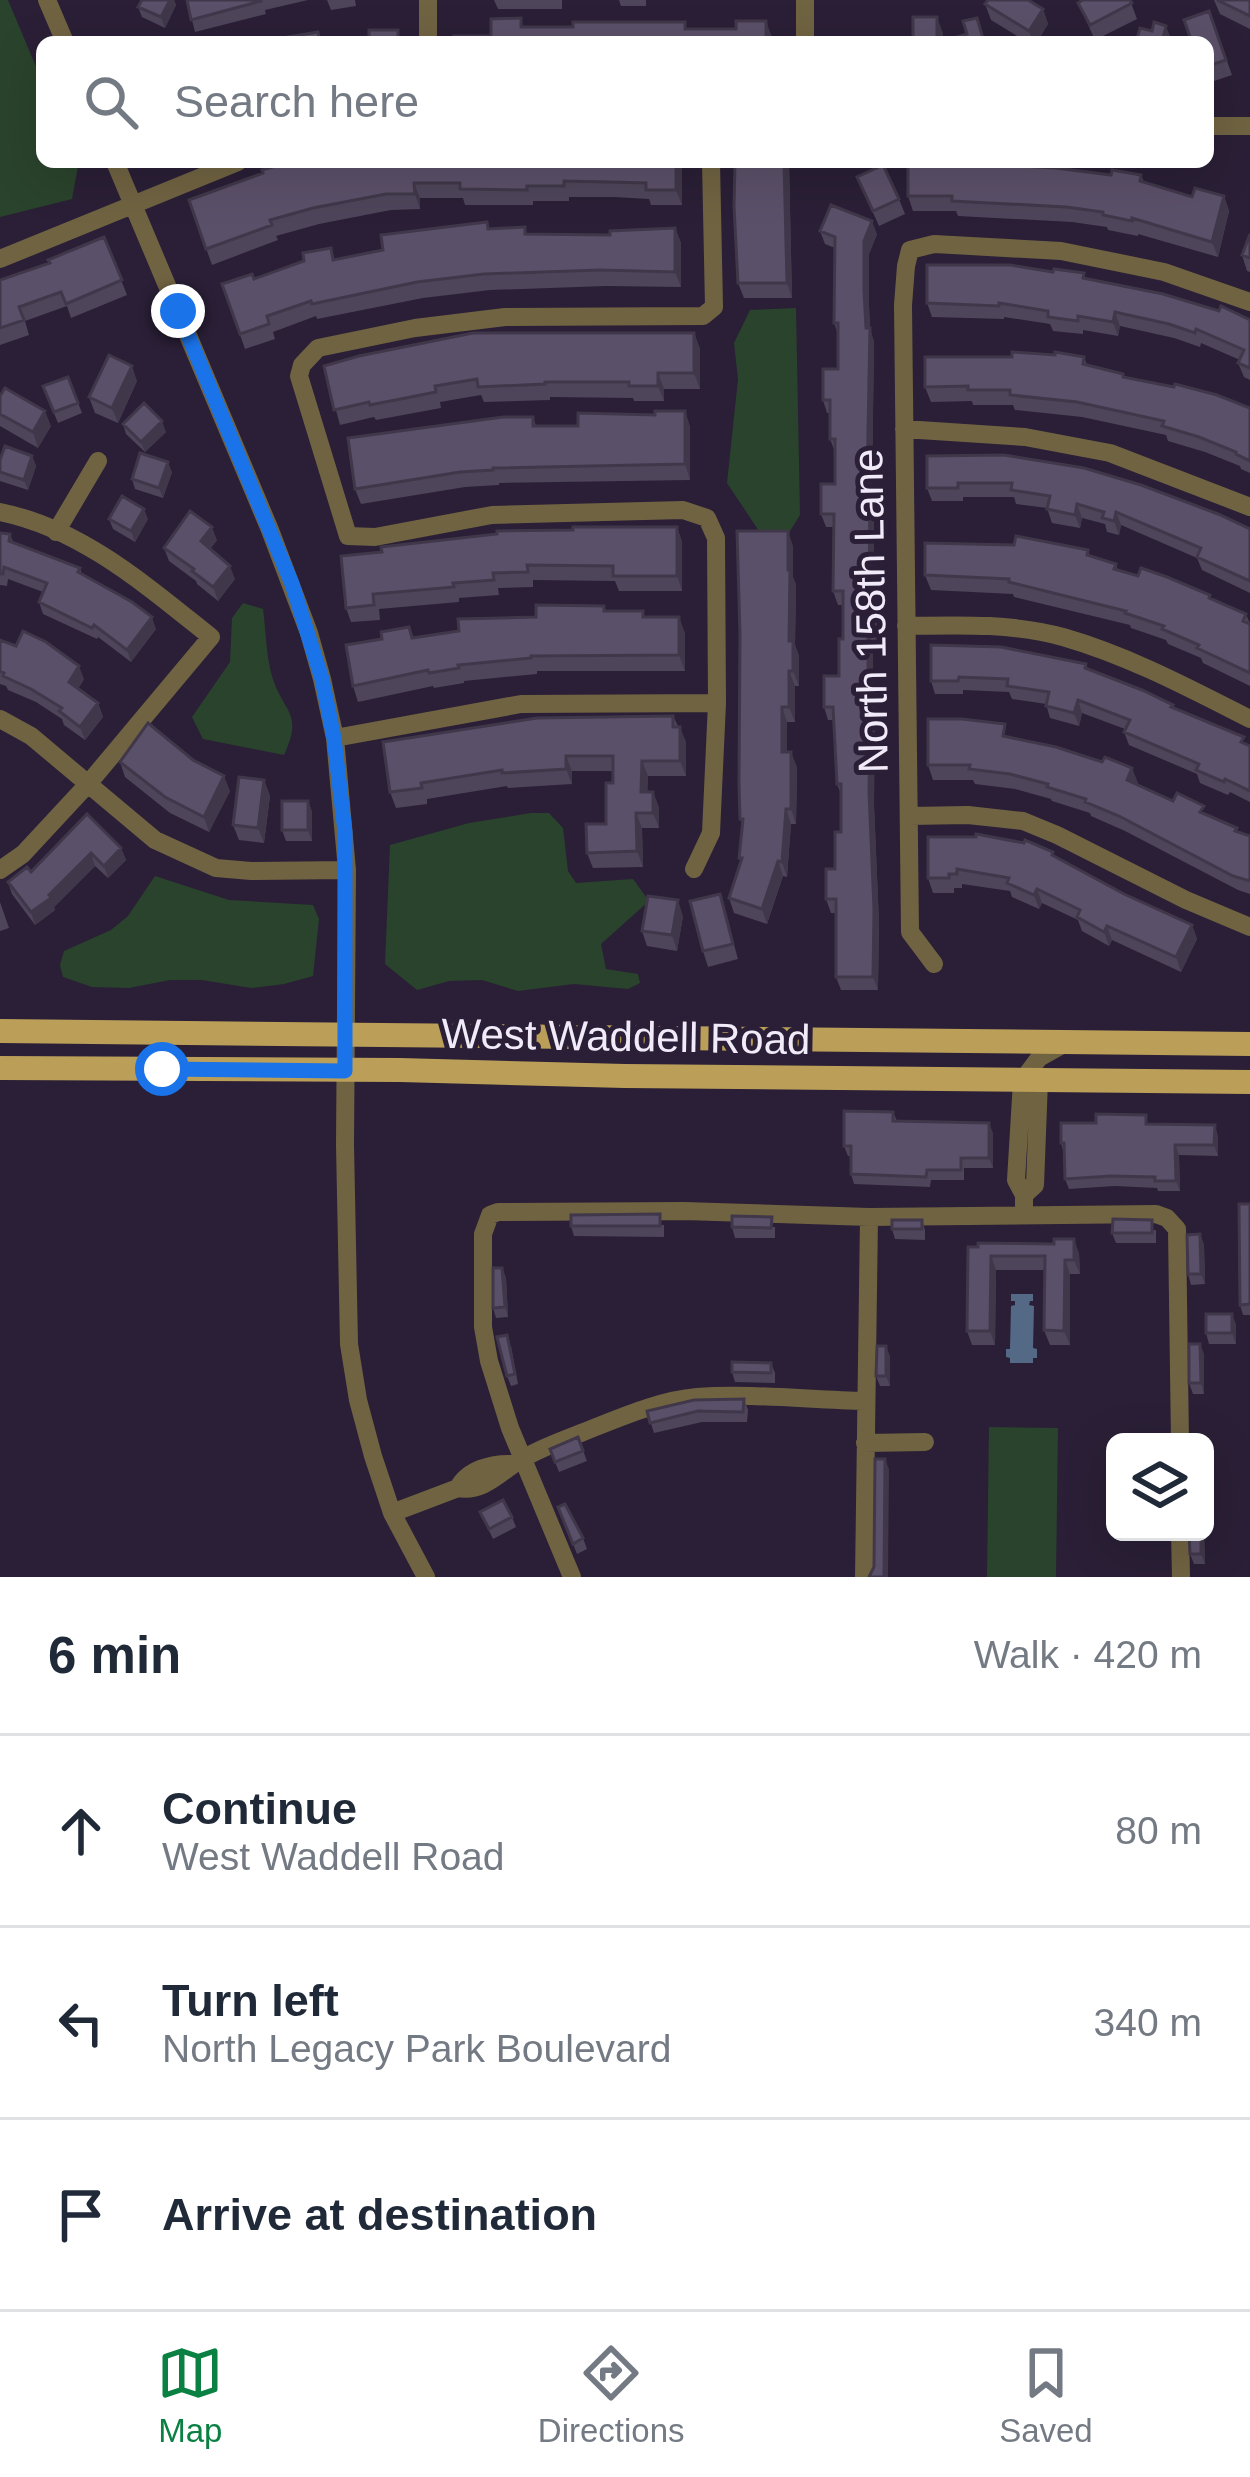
<!DOCTYPE html>
<meta charset="utf-8">
<style>
:root{--surface:#fff;--page:#f6f6f7;--text:#1f2937;--muted:#747a83;--line:#e0e1e3;--accent:#0b8043}
body{margin:0;font-family:Arial,sans-serif;background:var(--page);color:var(--text)}
.controls{position:absolute;right:36px;bottom:36px;display:grid;overflow:hidden;border-radius:18px;box-shadow:0 12px 48px #0002}
.controls button{width:108px;height:108px;display:grid;place-items:center;padding:0;border:0;border-bottom:3px solid var(--line);background:var(--surface);color:var(--text);font:60px sans-serif}
.stop{position:absolute;width:36px;height:36px;margin:-27px;border:9px solid #1a73e8;border-radius:50%;background:#fff}
.stop.end{background:#1a73e8;border-color:#fff;box-shadow:0 3px 12px #0008}
.list{margin:0;padding:0;list-style:none}
h2{display:flex;justify-content:space-between;align-items:center;height:156px;margin:0;padding:0 48px;font-size:51px}
h2 small{font-size:39px;font-weight:400;color:var(--muted)}
.list li{display:grid;grid-template-columns:78px 1fr auto;gap:36px;align-items:center;box-sizing:border-box;height:192px;padding:0 48px;border-top:3px solid var(--line)}
.list b{display:block;font-size:45px;white-space:nowrap}
.list p{margin:0;font-size:39px;white-space:nowrap;color:var(--muted)}
.list em{font-size:39px;font-style:normal;color:var(--muted)}
.icon{flex:none;width:66px;height:66px;fill:none;stroke:currentColor;stroke-width:2;stroke-linecap:round;stroke-linejoin:round}
.map{position:relative;flex:none;width:1250px;height:1577px;overflow:hidden}
.search{position:absolute;background:var(--surface);box-shadow:0 12px 48px #0002;left:36px;right:36px;top:36px;height:132px;display:flex;align-items:center;gap:30px;box-sizing:border-box;padding:0 42px;border-radius:18px;color:var(--muted);font-size:45px}
.sheet{height:732px;background:var(--surface)}
nav{display:flex;justify-content:space-around;align-items:center;box-sizing:border-box;height:168px;border-top:3px solid var(--line);background:var(--surface);font-size:33px;color:var(--muted)}
nav a{display:grid;justify-items:center;gap:6px}
nav .on{color:var(--accent)}
.map>svg:first-child{display:block}
.green{fill:#2a432c}
.water{fill:#546986}
.lines{fill:none;stroke-linecap:round;stroke-linejoin:round}
.minor{stroke:#706342;stroke-width:18}
.major{stroke:#bb9f59;stroke-width:24}
.wall{fill:#4e455a}
.shaded-wall{fill:#40384a}
.building{fill:#5b5069;stroke:#40384a;stroke-width:3}
.route{stroke:#1a73e8;stroke-width:15}
.labels{text-anchor:middle;stroke-width:10;stroke-linejoin:round;paint-order:stroke}
.street-label{font-size:42px;fill:#f1eaf9;stroke:#2a1f36}
</style>
<div class="map">
<svg width="1250" height="1577" viewBox="0 0 1250 1577">
<rect width="100%" height="100%" fill="#2a1f36"/>
<path class="green" d="M0,0H8L42,81V162H76L78,166L72,199L0,217Z
M796,308L800,515L787,536L761,534L727,483L738,379L734,343L750,310Z
M243,603L263,609C266,631 266,655 272,676C283,713 304,712 284,755L203,739L192,717L230,662L232,618Z
M531,813H549L563,828L568,871L576,883L633,879L649,901L601,944L606,969L638,974L640,983L628,989L574,984L518,991L482,980L449,981L417,990L385,964L390,845L469,823Z
M155,876L229,900L313,905L319,919L313,976L284,984L251,988L202,980H170L129,988L92,987L63,977L60,965L64,951L111,930L128,916Z
M989,1427L1058,1428L1056,1577H987Z"/>
<path class="water" d="M1011,1294H1033V1301H1030L1029,1305L1034,1306L1033,1348L1037,1349V1358H1033V1363H1010V1358L1006,1357V1349H1010L1011,1306L1015,1305V1301H1011Z"/>
<g class="lines">
<path class="minor" d="M47,0L65,42
M428,0V42
M805,0V42
M1208,126H1250
M115,162L270,530L309,633L322,679L335,738L347,870L345,1145L349,1344L358,1400L373,1456L392,1513L426,1577
M0,259L238,162
M904,429L1025,437L1110,453L1250,507
M0,512C81,528 148,587 211,637L88,784L23,854L0,870
M56,532L98,461
M906,626C958,625 1013,623 1063,637C1129,656 1189,688 1250,719
M0,719L31,736L155,840L216,868L251,871L347,870
M335,738L521,704L717,703
M909,816L968,815L1023,821L1057,835L1186,900L1250,927
M694,869L711,833L717,703L716,538L707,518L683,510L492,515L375,537L348,536L299,376L302,365L318,348L415,328L505,317L703,316L714,307L711,162
M934,964L910,932L903,305L906,266L910,250L934,244L1061,251L1164,272L1250,302
M1024,1195L1035,1185L1039,1081
M1024,1215V1195L1016,1180L1022,1081L1039,1058L1064,1044
M865,1443L925,1442
M458,1488C468,1469 493,1463 513,1464
M392,1513L458,1488C480,1493 498,1475 514,1464C537,1449 566,1439 591,1429C624,1416 661,1400 697,1397C749,1393 812,1400 865,1401
M1180,1532L1181,1577
M572,1577L510,1428L489,1361L483,1327V1234L490,1215L498,1212L684,1211L869,1217L1156,1214L1167,1218L1177,1229L1180,1442
M864,1577L869,1217"/>
<path class="major" d="M0,1031L1250,1044
M0,1068L400,1070L625,1076L1250,1082"/>
</g>
<path class="wall" d="M142,0H174L176,5L165,28L142,17L138,7Z
M187,0H308L265,10L266,14L195,32Z
M327,0H355L356,6L331,10Z
M494,0H562V9H498Z
M619,0H646V6H621Z
M1130,0L1137,19L1095,40L1078,3Z
M1214,0H1250V29L1220,14Z
M985,4L1043,9L1048,24L1037,42H1027L991,20Z
M1209,11L1232,75L1208,83V42Z
M682,162V205H651L649,199L614,197H569V201H533V205H465L463,198H420V209L391,210L319,224L276,236L278,240L212,265L189,200Z
M789,162L792,298H744L738,283Z
M1025,167L1111,175H1141L1144,182L1192,197L1224,196L1229,211L1218,257L1138,234V236L1108,230L1107,227L1072,222L958,216L956,211H913L908,196Z
M857,177L899,199L905,214L879,226Z
M525,227L527,234L610,235L675,228L681,243V287L606,286L490,290L423,298L317,319L316,316L273,332L275,339L245,349L222,284L254,279L335,259L490,229Z
M820,231L877,234L869,254V305L870,329L874,342L872,489L874,497V607L877,616V644H873V683L875,689L874,805L879,922L878,990H841L836,977V913H831L826,899L835,869L841,832V794L837,784L834,720H828L824,707L839,676L843,639V605H838L833,591L834,527H826L821,514L835,484V452L830,439V413H827L823,400L838,369V334L834,323L835,248L825,244Z
M1250,234V272L1247,271L1242,255Z
M104,237L127,295L71,318L67,306L25,321L29,335L0,345V280L50,263Z
M1053,272L1084,273L1085,278L1250,320V380L1244,377L1238,363L1240,360L1201,343L1200,347L1174,338L1120,326L1118,336L1083,330V334L1053,331L1050,324L1004,317V319L932,317L927,303Z
M694,333L700,349V389H664V401H634L633,398L550,397V400L484,402L481,395L440,402L441,408L376,420L374,417L340,425L324,366Z
M1084,357L1087,365L1125,377L1250,408V473L1241,469L1240,466L1205,452L1168,441L1166,435L1082,417L1015,410L1013,405H973L972,401L931,402L925,387Z
M68,377L82,413L58,423L43,386Z
M137,381L118,423L95,413L89,397Z
M685,411L690,427V480L499,483V485L465,487L361,504L355,489L533,417L536,426H578Z
M0,414L51,426L38,448L0,426Z
M123,424L166,432L145,452L126,434Z
M32,456L36,466L28,490L0,481V460Z
M927,456L1250,529V593L1202,570L1197,558L1121,525L1119,535L1107,532L1105,524L1082,518L1080,528L1052,523L1047,508L1016,504L1014,497H963V501H932L927,488Z
M172,472L163,498L135,489L132,479Z
M109,519H148L135,542L113,529Z
M677,527L682,542V591H619L615,581L533,580V587L498,588L499,595L459,598V602L379,609L380,620L351,622L346,608L341,556L573,530Z
M0,533L10,534L13,542L80,568L82,574L156,629L131,662L98,637L97,639L43,614L39,602L43,592L8,579L7,586L0,585Z
M217,540L210,549L235,579L218,601L197,584L196,581L169,561L164,548Z
M793,546V577L796,585L795,645L799,656V686H795V722H787V752L797,767L796,824H791L787,877L783,876L767,924L734,913L729,898L741,862L739,858L742,824L740,819Z
M1088,550L1090,556L1116,564L1118,571L1210,595L1211,599L1246,614L1250,624V686L1203,663L1201,658L1168,644L1166,640L1131,628L1130,625L1014,597L1013,594L931,590L925,575Z
M607,611L645,617L685,633V671H537V674L464,681V683L434,688L433,686L358,702L353,686L382,639L409,627L414,638L536,617Z
M0,640L84,679L78,689L98,703L103,717L85,740L64,725L62,719L36,702L8,690L6,686L0,684Z
M1086,664L1088,669L1250,746V802L1230,792L1228,795L1200,783L1197,774L1129,745L1124,732L1125,729L1082,713L1079,726L1050,718L1046,704L1012,699L1009,692L963,690V694H935L931,681Z
M673,716L686,742V776H648L647,792H653L659,808V828H642L643,867L593,868L587,853L606,824L613,771H572V784L508,788L507,786L427,799V804L396,808L390,792Z
M1009,737L1102,762L1132,768L1137,785L1250,836V894L1238,890L1125,831L1091,816L1090,813L1052,801L1051,799L1015,789L975,784L973,780H933L928,765Z
M120,762L230,791L209,832L170,813L125,777Z
M264,780L270,796L264,843L239,840L233,825Z
M308,801L312,812V841H286L282,830Z
M87,814L121,848L126,860L108,878L95,866L54,907L55,910L35,925L12,894L8,882L31,872Z
M928,837L1055,857L1124,894L1192,925L1197,939L1181,972L1112,940L1109,946L1082,931L1078,920L1042,903L1039,909L1012,897L1010,891L962,884V888H954V893H933L928,878Z
M720,894L738,959L708,967L703,951Z
M0,902L9,928L0,931Z
M683,916L677,951L647,946L642,931Z
M893,1112L897,1121L993,1133V1168H964V1180H931L930,1187L854,1184L851,1174V1156H848L844,1146Z
M1149,1124L1218,1136V1156L1179,1155L1180,1191H1158L1157,1188L1115,1186L1069,1189L1065,1179L1064,1154L1061,1143Z
M1250,1204V1315H1243L1240,1305Z
M922,1220L925,1230V1240L895,1239L892,1229Z
M664,1225V1237L574,1236L571,1226Z
M732,1227H775V1238H735Z
M1156,1230V1243H1116L1112,1233Z
M1200,1234L1204,1245L1205,1284L1191,1285L1188,1274Z
M978,1247L1079,1253L1080,1274H1070V1345H1050L1044,1330L1045,1270H996L995,1345H972L967,1331Z
M502,1268L506,1278L508,1317L496,1318L493,1308Z
M1236,1324V1344H1209L1206,1333Z
M511,1346L518,1384L511,1386L507,1376Z
M1204,1354V1394H1193L1189,1383Z
M890,1356V1386H880L876,1376Z
M771,1363L775,1373V1383L735,1382L732,1372Z
M744,1399L748,1410L747,1422H702L654,1433L647,1411Z
M578,1437L587,1461L559,1472L550,1449Z
M558,1507L583,1538L587,1549L577,1554Z
M480,1512L512,1517L516,1527L493,1539Z
M1189,1532H1204L1205,1564H1194L1190,1554Z"/>
<path class="shaded-wall" d="M170,0H174L176,5L165,28L161,17Z
M1043,9L1048,24L1037,42H1033L1029,31Z
M937,17L943,33V42H937Z
M766,21L772,37V42H766Z
M1166,26L1170,36L1169,42H1162Z
M676,162H682V205L676,190Z
M784,162H789L792,298L787,283Z
M414,183L420,198V209L415,194Z
M1224,196L1229,211L1218,257L1212,242Z
M872,221L877,234L869,254V305L870,329L874,342L872,489L874,497V607L877,616V644L872,631L869,603L864,291V241Z
M675,228L681,243V287L675,272Z
M1115,312L1120,326L1118,336L1113,322Z
M694,333L700,349V389L694,373Z
M132,366L137,381L118,423L112,408Z
M658,373L664,389V401L658,386Z
M45,411L51,426L38,448L33,432Z
M685,411L690,427V480L685,464Z
M162,421L166,432L145,452L141,442Z
M32,456L36,466L28,490L24,480Z
M168,462L172,472L163,498L159,488Z
M1077,504L1082,518L1080,528L1075,515Z
M144,509L148,519L135,542L131,531Z
M1116,512L1121,525L1119,535L1114,521Z
M212,527L217,540L206,555L201,541Z
M677,527L682,542V591L677,576Z
M788,531L793,546V577L796,585L795,645L799,656V686L793,671L789,641Z
M230,566L235,579L218,601L213,587Z
M152,617L156,629L131,662L127,650Z
M679,617L685,633V671L679,655Z
M868,631L873,644V683L875,689L874,805L879,922L878,990L873,977L869,792Z
M79,666L84,679L74,696L69,682Z
M789,671L795,686V722L789,707Z
M1078,700L1082,713L1079,726L1074,713Z
M98,703L103,717L85,740L80,727Z
M782,707L787,722V767L782,752Z
M680,727L686,742V776L680,761Z
M791,752L797,767L796,824L791,809Z
M566,756L572,771V784L566,769Z
M642,761L648,776L647,808L641,792Z
M1132,768L1138,783L1133,795L1127,780Z
M224,776L230,791L209,832L204,817Z
M264,780L270,796L264,843L258,828Z
M653,792L659,808V828L653,813Z
M308,801L312,812V841L308,830Z
M786,809L791,824L787,877L782,862Z
M636,813L642,828L643,867L637,851Z
M121,848L126,860L108,878L104,866Z
M91,853L95,866L54,907L55,910L35,925L31,912Z
M778,861L783,876L767,924L762,909Z
M1037,889L1042,903L1039,909L1034,895Z
M678,900L683,916L677,951L672,935Z
M1192,925L1197,939L1181,972L1176,957Z
M1107,926L1112,940L1109,946L1104,932Z
M989,1123L993,1133V1168L989,1158Z
M1215,1125L1218,1136V1156L1214,1145Z
M1175,1145L1179,1155L1180,1191L1176,1181Z
M1200,1234L1204,1245L1205,1284L1201,1274Z
M1074,1239L1079,1253L1080,1274L1074,1260Z
M991,1256L996,1270L995,1345L990,1331Z
M1065,1260L1070,1274V1345L1064,1331Z
M502,1268L506,1278L508,1317L505,1307Z
M1232,1314L1236,1324V1344L1232,1333Z
M1200,1344L1204,1354V1394L1201,1383Z
M886,1346L890,1356V1386L886,1376Z
M885,1459L889,1469L888,1577H884Z
M1201,1532H1204L1205,1564L1201,1554Z"/>
<path class="building" d="M142,0H170L161,17L138,7Z
M187,0H261V1L191,20Z
M988,0H1028L1043,9L1029,31L985,4Z
M1083,0H1130L1132,3L1090,25L1078,3Z
M1217,0H1250V16Z
M1209,11L1226,60L1208,66V42H1192L1184,20Z
M913,17H937V42H913Z
M521,18V27H573V22H685V29H736V21H766V42H454V36H491V19Z
M977,18L984,42H958L957,37L967,34L963,21Z
M1154,22L1166,26L1162,42H1136L1140,28L1152,31Z
M369,30H398V42H331L369,37Z
M318,32L320,42H289L288,37Z
M289,162H676V190H646V183L609,182L564,181V186H527V190L460,189V183H414L415,194H386L313,208L270,220L272,225L206,249L189,200L263,173L262,170Z
M735,162H784L787,283H738L734,206Z
M908,162H1023L1022,166L1056,168L1111,175L1112,170L1141,175L1140,181L1192,197L1195,188L1224,196L1212,242L1132,218V221L1103,215V212L1066,207L952,201V196H908Z
M883,165L899,199L873,211L857,177Z
M831,205L872,221L864,241V291L866,328H870L867,484H870L869,603H872V631H868V676H871L869,792L874,909L873,977H836V899H826V869H835V832H841V784H837L833,707H824V676H839V639H843V591H833L834,514H821V484H835V439H830V400H823V369H838V323H834L835,237L820,231Z
M487,222L488,229L525,227V234L610,235V231L675,228V272L600,270L484,274L417,282L312,304L311,301L267,316L269,324L240,334L222,284L252,274L254,279L304,261L303,253L331,248L333,260L383,250L381,235Z
M1250,234V258L1242,255Z
M104,237L122,280L66,304L61,292L19,307L24,320L0,328V280L50,263L48,260Z
M927,265H1010L1053,272L1054,269L1084,273L1083,278L1163,294L1219,311L1221,306L1250,320V368L1238,363L1244,350L1196,329L1195,333L1169,324L1115,312L1113,322L1078,316V321L1048,317V311L999,303V306L927,303Z
M473,333H694V373H658V386H629V382H545V384L478,387L477,379L435,386L436,392L370,405L369,402L334,410L324,366L359,356Z
M1012,352L1055,355V352L1084,357L1083,364L1123,374V377L1174,387L1175,384L1217,395L1250,408V461L1236,454V452L1199,437L1162,426L1164,421L1077,402L1010,395V390H968V386L925,387V357H1012Z
M109,355L132,366L112,408L89,397Z
M68,377L78,403L54,412L43,386Z
M5,388L45,411L33,432L0,414V396Z
M144,403L162,421L141,442L123,424Z
M655,411H685V464L493,468V470L460,472L355,489L348,438L503,417H533V426H578V413L655,415Z
M5,446L32,456L24,480L0,472V460Z
M140,453L168,462L159,488L132,479Z
M1004,455L1084,468L1141,485L1218,514L1250,529V581L1197,557L1201,548L1116,512L1114,521L1102,518L1104,512L1077,504L1075,515L1047,509L1050,496L1011,490L1012,483H958V488H927V456Z
M122,496L144,509L131,531L109,519Z
M190,511L212,527L201,541L230,566L213,587L192,571L194,569L164,548Z
M573,527H677V576H613V566L527,565L528,572L493,573L494,580L453,583L454,587L373,594L374,605L346,608L341,556L382,552L381,547L497,534V531L573,530Z
M737,531H788V570H790L789,641H793V671H789V707H782V752H791V809H786L782,862L778,861L762,909L729,898L742,858H739L743,819H740L739,782L740,634Z
M0,533L10,534L9,541L80,568L78,572L132,602L152,617L127,650L94,625L92,628L39,602L47,583L4,567L3,574H0Z
M1016,536L1088,550L1087,555L1116,564L1114,569L1138,576L1141,568L1167,577L1210,595L1209,598L1246,614L1243,621L1250,624V673L1197,648L1199,645L1162,629L1164,626L1125,613L1126,611L1009,582V579L925,575V543L1014,545Z
M536,605L604,606V611H643V617H679V655L531,656V658L458,665L459,668L429,673L428,670L353,686L346,645L382,639L381,632L409,627L412,638L459,631L458,619L536,617Z
M23,631L46,642L79,666L69,682L98,703L80,727L59,711L62,708L31,689L3,676L4,673L0,671V640L16,646Z
M931,645L1001,647L1086,664L1085,668L1142,690L1173,705L1171,707L1244,737L1241,742L1250,746V791L1225,779L1224,782L1196,770L1199,764L1124,732L1130,720L1078,700L1074,713L1046,706L1049,692L1007,686L1008,679L959,677L958,681H931Z
M673,716V727H680V761H642L641,792H653V813H636L637,851L587,853L586,824H606V783H613V756H566V769L502,773V770L421,783L422,788L390,792L383,742L537,718Z
M928,719H962L1005,724L1003,736L1056,747L1102,762L1105,757L1132,768L1127,780L1173,801L1177,793L1204,806L1200,812L1237,828L1235,831L1250,836V881L1233,876L1119,816L1085,802L1086,799L1047,787L1048,784L1010,774L969,769L970,765H928Z
M148,723L193,760L224,776L204,817L165,797L120,762Z
M239,777L264,780L258,828L233,825Z
M282,801H308V830H282Z
M87,814L121,848L104,866L91,853L49,895L51,898L31,912L8,882L27,867L31,872Z
M976,834L1024,843L1025,840L1053,852L1052,855L1124,894L1192,925L1176,957L1107,926L1104,932L1077,917L1080,910L1037,889L1034,895L1007,883L1009,878L957,869V874H949V878H928V837H976Z
M720,894L733,944L703,951L690,901Z
M648,896L678,900L672,935L642,931Z
M844,1111L893,1112V1121L989,1123V1158H961V1170H927L926,1177L851,1174V1146H844Z
M1096,1114L1146,1115V1124L1215,1125L1214,1145H1175L1176,1181H1155V1177L1111,1176L1065,1179L1064,1143H1061V1123H1096Z
M1239,1204H1250V1304L1240,1305Z
M660,1214V1226H571V1215Z
M732,1216L772,1217L771,1228L732,1227Z
M1113,1219L1152,1220V1233H1112Z
M892,1220H922V1229H892Z
M1200,1234L1201,1274H1188L1187,1235Z
M1054,1239H1074V1260H1065L1064,1331L1044,1330L1045,1256H991L990,1331H967L968,1247H978V1243L1054,1244Z
M493,1268H502L505,1307L493,1308Z
M1206,1314H1232V1333H1206Z
M507,1335L515,1374L507,1376L497,1337Z
M1189,1344H1200L1201,1383H1189Z
M877,1346H886V1376H876Z
M732,1362L771,1363V1373L732,1372Z
M744,1399L743,1412L698,1411L650,1423L647,1411L694,1400Z
M578,1437L583,1451L555,1462L550,1449Z
M875,1459H885L884,1577H869L874,1567Z
M503,1500L512,1517L489,1529L480,1512Z
M565,1504L583,1538L573,1544L558,1507Z
M1189,1532H1201V1554H1190Z"/>
<g class="lines">
<path class="route" d="M162,1069L345,1071V832L334,738L322,679L292,584L178,311"/>
</g>
<g class="labels">
<g class="street-label">
<text transform="translate(870 611) rotate(-91)" y="15">North 158th Lane</text>
<text transform="translate(626 1036) rotate(1)" y="15">West Waddell Road</text>
</g>
</g>
</svg>
<div class="controls">
<button><svg class="icon" aria-label="layers" viewBox="0 0 24 24"><path d="M12 4l9 5-9 5-9-5zM3 14l9 5 9-5"/></svg></button>
</div>
<div class="stop" style="left:162px;top:1069px"></div>
<div class="stop end" style="left:178px;top:311px"></div>
<div class="search"><svg class="icon" aria-label="search" viewBox="0 0 24 24"><circle cx="10" cy="10" r="6"/><path d="M15 15l6 6"/></svg>Search here</div>
</div>
<section class="sheet">
<h2>6 min<small>Walk · 420 m</small></h2>
<ul class="list">
<li><svg class="icon" aria-label="ahead" viewBox="0 0 24 24"><path d="M12 20V5M6 11l6-6 6 6"/></svg><div><b>Continue</b><p>West Waddell Road</p></div><em>80 m</em></li>
<li><svg class="icon" aria-label="left" viewBox="0 0 24 24"><path d="M17 20v-9H6M10 6l-5 5 5 5"/></svg><div><b>Turn left</b><p>North Legacy Park Boulevard</p></div><em>340 m</em></li>
<li><svg class="icon" aria-label="arrive" viewBox="0 0 24 24"><path d="M6 21V4h12l-3 4 3 4H6"/></svg><div><b>Arrive at destination</b></div></li>
</ul>
</section>
<nav>
<a class="on"><svg class="icon" aria-label="map" viewBox="0 0 24 24"><path d="M3 6l6-2 6 2 6-2v14l-6 2-6-2-6 2zM9 4v14M15 6v14"/></svg>Map</a>
<a><svg class="icon" aria-label="directions" viewBox="0 0 24 24"><path d="M12 3l9 9-9 9-9-9zM9 14v-3h6M13 9l2 2-2 2"/></svg>Directions</a>
<a><svg class="icon" aria-label="saved" viewBox="0 0 24 24"><path d="M7 4h10v16l-5-4-5 4z"/></svg>Saved</a>
</nav>
